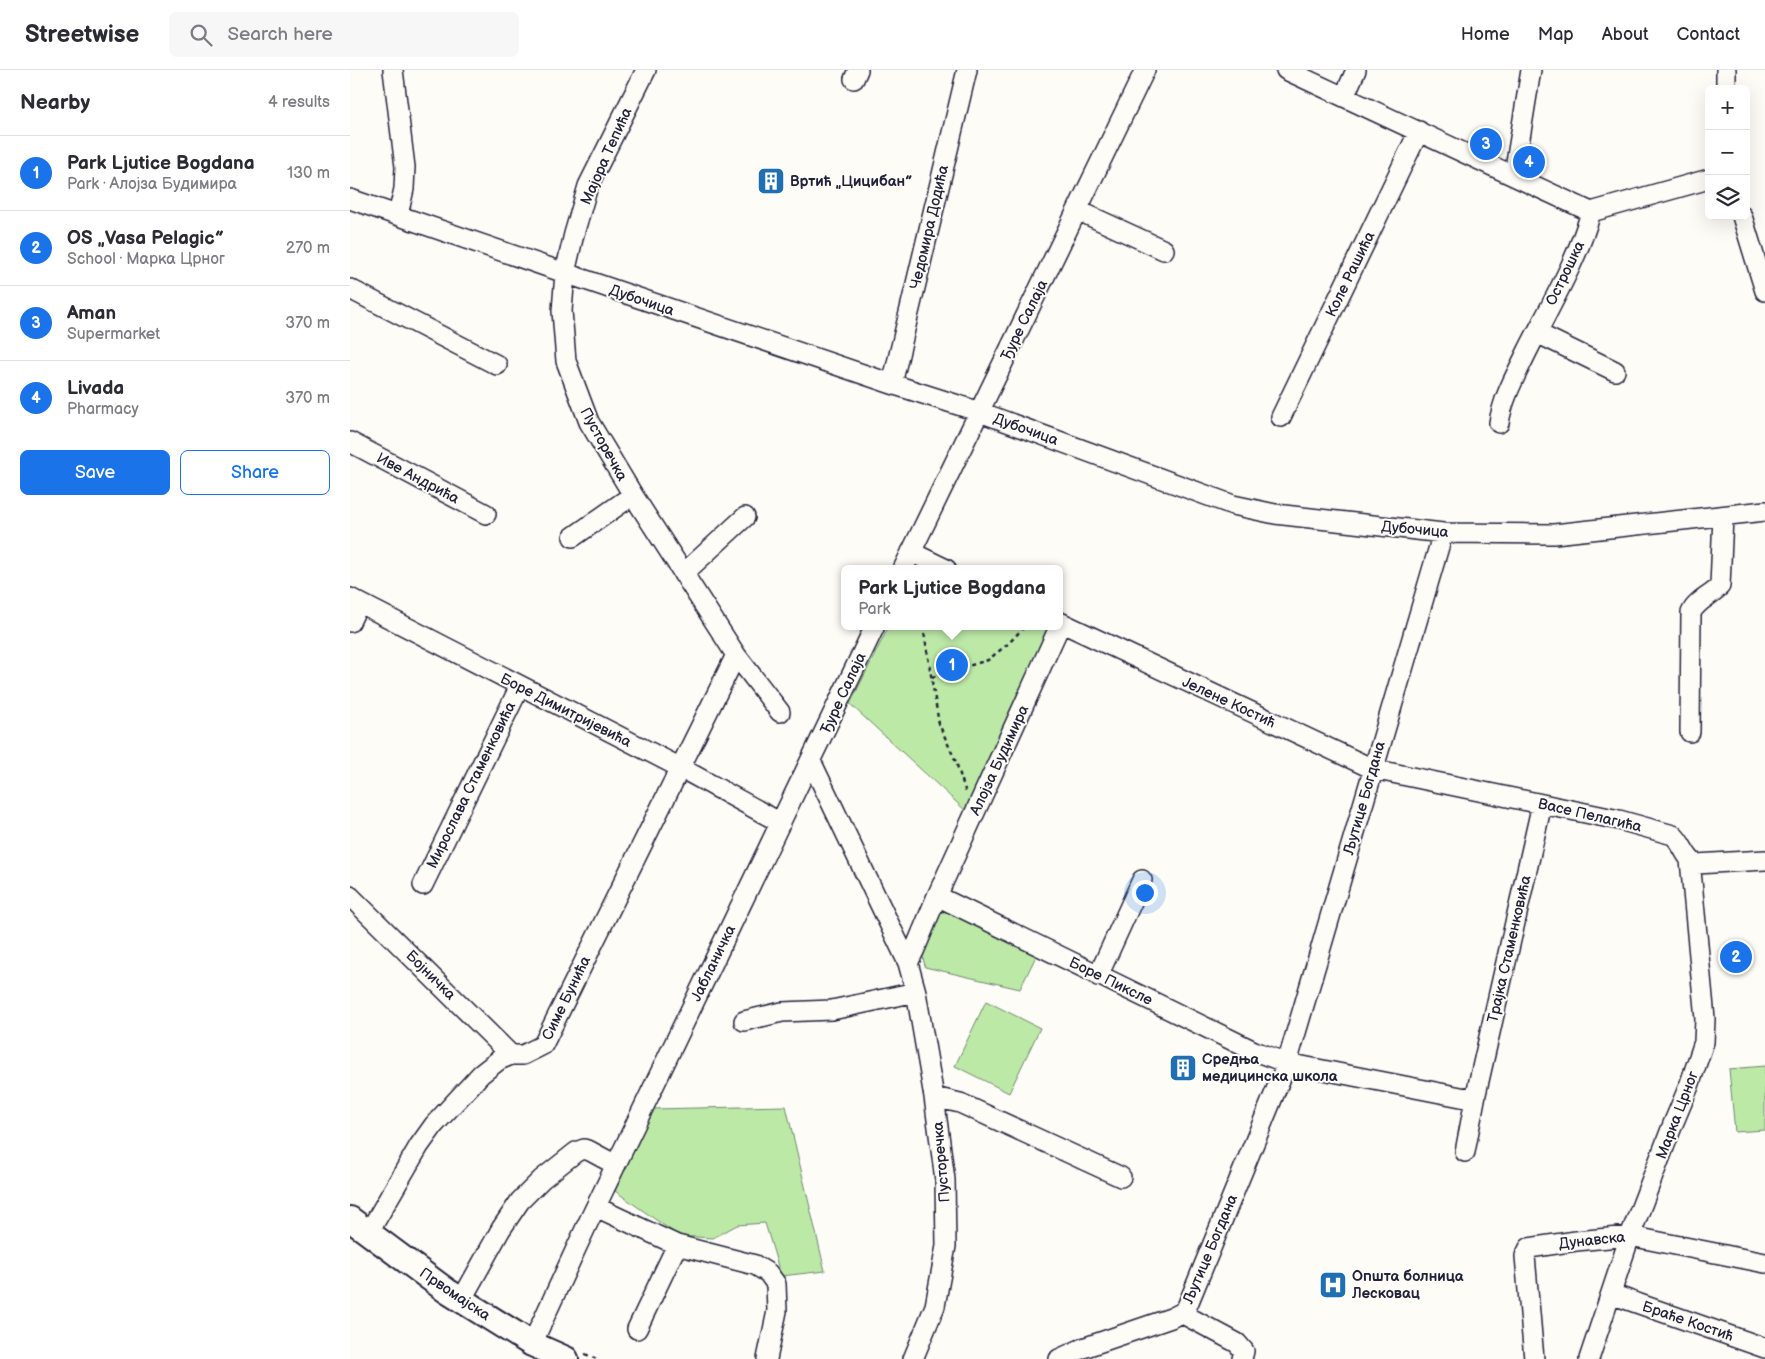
<!DOCTYPE html>
<meta charset="utf-8">
<style>
:root{--surface:#fff;--page:#f7f7f7;--text:#2b2b33;--muted:#7c7c81;--line:#e1e1e2;--accent:#1a73e8}
body{margin:0;font-family:"Balsamiq Sans",sans-serif;background:var(--page);color:var(--text)}
.controls{position:absolute;right:15px;top:15px;display:grid;overflow:hidden;border-radius:8px;box-shadow:0 5px 20px #0002}
.controls button{width:45px;height:45px;display:grid;place-items:center;padding:0;border:0;border-bottom:1px solid var(--line);background:var(--surface);color:var(--text);font:25px sans-serif}
.you{position:absolute;left:794px;top:822px;width:18px;height:18px;margin:-12px;border:4px solid #fff;border-radius:50%;background:#1a73e8;box-shadow:0 0 0 8px #1a73e833}
.badge{display:grid;place-items:center;width:32px;height:32px;border-radius:50%;background:var(--accent);color:#fff;font-size:16px;font-weight:700}
.pin{position:absolute;translate:-50% -50%;border:2px solid #fff;box-shadow:0 1px 5px #0006}
.popup{position:absolute;left:491px;top:495px;width:222px;height:65px;box-sizing:border-box;display:grid;place-content:center;border-radius:8px;background:var(--surface);filter:drop-shadow(0 1px 4px #0005);font-size:16px;white-space:nowrap;color:var(--muted)}
.popup b{font-size:19px;color:var(--text)}
.popup::after{content:'';position:absolute;left:50%;top:100%;margin-left:-10px;border:10px solid transparent;border-top-color:var(--surface)}
.list{margin:0;padding:0;list-style:none}
h2{display:flex;justify-content:space-between;align-items:center;height:65px;margin:0;padding:0 20px;font-size:21px}
h2 small{font-size:16px;font-weight:400;color:var(--muted)}
.list li{display:grid;grid-template-columns:32px 1fr auto;gap:15px;align-items:center;box-sizing:border-box;height:75px;padding:0 20px;border-top:1px solid var(--line)}
.list b{display:block;font-size:19px;white-space:nowrap}
.list p{margin:0;font-size:16px;white-space:nowrap;color:var(--muted)}
.list em{font-size:16px;font-style:normal;color:var(--muted)}
.actions{display:flex;gap:10px;padding:15px 20px}
.actions a{flex:1;padding:11px 0;border:1px solid var(--accent);border-radius:8px;text-align:center;font-size:18px;color:var(--accent)}
.actions .main{background:var(--accent);color:#fff}
.icon{flex:none;width:28px;height:28px;fill:none;stroke:currentColor;stroke-width:2;stroke-linecap:round;stroke-linejoin:round}
.map{position:relative;flex:none;width:1415px;height:1289px;overflow:hidden}
header{display:flex;align-items:center;gap:30px;box-sizing:border-box;height:70px;padding:0 25px;background:var(--surface);border-bottom:1px solid var(--line)}
header strong{font-size:24px}
nav{display:flex;gap:28px;margin-inline-start:auto;font-size:18px}
.search{width:350px;height:45px;background:var(--page);display:flex;align-items:center;gap:12px;box-sizing:border-box;padding:0 18px;border-radius:8px;color:var(--muted);font-size:19px}
main{display:flex}
aside{flex:1;background:var(--surface)}
.map>svg:first-child{display:block}
.green{fill:#bde9a7;stroke:#708671}
.lines{fill:none;stroke-linecap:round;stroke-linejoin:round}
.minor-casing{stroke:#22223b;stroke-width:22}
.major-casing{stroke:#22223b;stroke-width:28}
.path{stroke:#22223b;stroke-width:2.5;stroke-dasharray:4 4;stroke-linecap:butt}
.minor{stroke:#fdfcf7;stroke-width:19}
.major{stroke:#fdfcf7;stroke-width:24}
.labels{text-anchor:middle;stroke-width:4;stroke-linejoin:round;paint-order:stroke}
.street-label{font-size:15px;fill:#22223b;stroke:#fdfcf7}
.poi-label{font-size:15px;font-weight:bold;fill:#22223b;stroke:#fdfcf7;text-anchor:start}
</style>
<header>
<strong>Streetwise</strong>
<div class="search"><svg class="icon" aria-label="search" viewBox="0 0 24 24"><circle cx="10" cy="10" r="6"/><path d="M15 15l6 6"/></svg>Search here</div>
<nav><a>Home</a><a>Map</a><a>About</a><a>Contact</a></nav>
</header>
<main>
<aside>
<h2>Nearby<small>4 results</small></h2>
<ul class="list">
<li><span class="badge">1</span><div><b>Park Ljutice Bogdana</b><p>Park · Алојза Будимира</p></div><em>130 m</em></li>
<li><span class="badge">2</span><div><b>OS „Vasa Pelagic”</b><p>School · Марка Црног</p></div><em>270 m</em></li>
<li><span class="badge">3</span><div><b>Aman</b><p>Supermarket</p></div><em>370 m</em></li>
<li><span class="badge">4</span><div><b>Livada</b><p>Pharmacy</p></div><em>370 m</em></li>
</ul>
<div class="actions"><a class="main">Save</a><a>Share</a></div>
</aside>
<div class="map">
<svg width="1415" height="1289" viewBox="0 0 1415 1289">
<rect width="100%" height="100%" fill="#fdfcf7"/>
<filter id="ink" filterUnits="userSpaceOnUse"><feTurbulence type="fractalNoise" baseFrequency=".02" numOctaves="2"/><feDisplacementMap in="SourceGraphic" scale="10" xChannelSelector="R" yChannelSelector="G"/><feConvolveMatrix kernelMatrix="1 2 1 2 8 2 1 2 1" color-interpolation-filters="sRGB"/></filter>
<g filter="url(#ink)">
<path class="green" d="M539,556H702L617,742L500,634Z
M598,841L687,884L670,919L575,897L571,877L585,846Z
M636,931L690,958L659,1023L605,996Z
M1415,996V1060L1385,1062L1379,999Z
M436,1036L475,1201L431,1206L415,1153L387,1155L363,1168L329,1166L265,1121L303,1039Z"/>
<g class="lines">
<g class="minor-casing">
<path id="minor" d="M43,0L55,97L54,119L48,145
M936,0L1241,142L1359,109
M1376,0V19
M504,9L508,0
M994,27L1006,0
M1164,105L1181,0
M0,129L215,203L542,314L630,342L883,435L925,444L1093,463L1204,464L1415,441
M727,140L814,180
M1392,146L1415,221
M0,219L147,295
M1187,263L1265,301
M542,314L617,0
M931,347L1069,61
M1149,353C1153,327 1166,305 1177,282C1199,238 1228,189 1241,142
M0,372L136,444
M223,467L283,425
M561,482L596,499
M553,499L795,0
M333,504L395,447
M0,528L329,697L431,753
M0,552L9,533
M710,552L1023,699L1269,750L1323,765C1333,773 1334,787 1346,794L1415,790
M386,585L430,642
M1340,662L1341,543C1346,531 1361,526 1370,516L1373,446
M461,691L558,893
M73,815L170,616
M0,826L161,985
M587,826L904,981L937,993L1116,1028L1126,1024
M748,906L792,810
M394,951L432,942L482,940L566,922
M584,1027L610,1033L771,1107
M1115,1082L1126,1024L1192,734
M246,1137L327,1175L405,1195L418,1203L426,1214L427,1241L417,1289
M19,1162L69,1076L84,1055L131,1004L149,990L161,985H173L193,975L386,585L283,425L239,352L216,291L212,241L215,203L224,164L238,116L296,0
M1261,1224L1415,1278
M112,1229L151,1159L170,1131L192,1109L226,1082L234,1079L240,1081L266,1095
M831,1243L887,1273L894,1281L892,1289
M287,1259L327,1175
M182,1274L236,1157L525,556
M563,1289L585,1236L596,1176L595,1110L584,1027L566,922L558,893L565,879L587,826L711,553
M709,1289L733,1278L821,1248L831,1243L836,1239L937,993L1093,463
M1184,1289L1175,1186L1179,1178L1226,1171L1280,1166L1415,1193
M1239,1289L1280,1166L1323,1054L1339,1016L1354,972L1355,949L1340,790"/>
</g>
<g class="major-casing">
<path id="major" d="M0,1149L97,1221L182,1274L216,1289"/>
</g>
<path class="path" d="M573,556L589,654L606,692L616,723
M582,607L638,590L659,573L675,556
M235,1284L247,1289"/>
<use href="#minor" class="minor"/>
<use href="#major" class="major"/>
</g>
</g>
<defs>
<g id="building-square" transform="scale(1.4375)"><rect x="-9" y="-9" width="18" height="18" rx="4" fill="#1f6fb2" stroke="#fdfcf7"/><path d="M-4-6H4V6H1V3H-1V6H-4ZM-2.5-4.3h1.7v1.8h-1.7ZM.8-4.3h1.7v1.8H.8ZM-2.5-1h1.7V.8h-1.7ZM.8-1h1.7V.8H.8Z" fill="#fff"/></g>
<g id="hospital-square" transform="scale(1.4375)"><rect x="-9" y="-9" width="18" height="18" rx="4" fill="#1f6fb2" stroke="#fdfcf7"/><path d="M-5-5h3v3.5h4V-5h3V5h-3V1.5h-4V5h-3Z" fill="#fff"/></g>
</defs>
<g fill-rule="evenodd">
<use href="#building-square" x="421" y="111"/>
<use href="#building-square" x="833" y="998"/>
<use href="#hospital-square" x="983" y="1215"/>
</g>
<g class="labels">
<g class="street-label">
<text transform="translate(256 86) rotate(-66)" y="5">Мајора Тепића</text>
<text transform="translate(579 157) rotate(-77)" y="5">Чедомира Додића</text>
<text transform="translate(1215 203) rotate(-64)" y="5">Острошка</text>
<text transform="translate(1000 204) rotate(-64)" y="5">Коле Рашића</text>
<text transform="translate(292 230) rotate(19)" y="5">Дубочица</text>
<text transform="translate(674 250) rotate(-64)" y="5">Ђуре Салаја</text>
<text transform="translate(676 359) rotate(20)" y="5">Дубочица</text>
<text transform="translate(254 374) rotate(61)" y="5">Пусторечка</text>
<text transform="translate(68 408) rotate(28)" y="5">Иве Андрића</text>
<text transform="translate(1065 459) rotate(5)" y="5">Дубочица</text>
<text transform="translate(493 623) rotate(-65)" y="5">Ђуре Салаја</text>
<text transform="translate(879 632) rotate(25)" y="5">Јелене Костић</text>
<text transform="translate(216 640) rotate(27)" y="5">Боре Димитријевића</text>
<text transform="translate(649 690) rotate(-65)" y="5">Алојза Будимира</text>
<text transform="translate(121 715) rotate(-64)" y="5">Мирослава Стаменковића</text>
<text transform="translate(1014 728) rotate(-74)" y="5">Љутице Богдана</text>
<text transform="translate(1240 745) rotate(13)" y="5">Васе Пелагића</text>
<text transform="translate(1159 879) rotate(-77)" y="5">Трајка Стаменковића</text>
<text transform="translate(363 893) rotate(-64)" y="5">Јабланичка</text>
<text transform="translate(81 905) rotate(45)" y="5">Бојничка</text>
<text transform="translate(761 911) rotate(26)" y="5">Боре Пиксле</text>
<text transform="translate(216 928) rotate(-64)" y="5">Симе Бунића</text>
<text transform="translate(1327 1045) rotate(-69)" y="5">Марка Црног</text>
<text transform="translate(591 1092) rotate(-95)" y="5">Пусторечка</text>
<text transform="translate(1242 1170) rotate(-6)" y="5">Дунавска</text>
<text transform="translate(860 1179) rotate(-67)" y="5">Љутице Богдана</text>
<text transform="translate(105 1224) rotate(34)" y="5">Првомајска</text>
<text transform="translate(1338 1251) rotate(19)" y="5">Браће Костић</text>
</g>
<g class="poi-label">
<text x="440" y="116">Вртић „Цицибан”</text>
<text x="852" y="994">Средња<tspan x="852" dy="17">медицинска школа</tspan></text>
<text x="1002" y="1211">Општа болница<tspan x="1002" dy="17">Лесковац</tspan></text>
</g>
</g>
</svg>
<div class="controls">
<button>+</button>
<button>−</button>
<button><svg class="icon" aria-label="layers" viewBox="0 0 24 24"><path d="M12 4l9 5-9 5-9-5zM3 14l9 5 9-5"/></svg></button>
</div>
<div class="you"></div>
<div class="pin badge" style="left:602px;top:595px">1</div>
<div class="popup"><b>Park Ljutice Bogdana</b>Park</div>
<div class="pin badge" style="left:1386px;top:887px">2</div>
<div class="pin badge" style="left:1136px;top:74px">3</div>
<div class="pin badge" style="left:1179px;top:92px">4</div>
</div>
</main>
